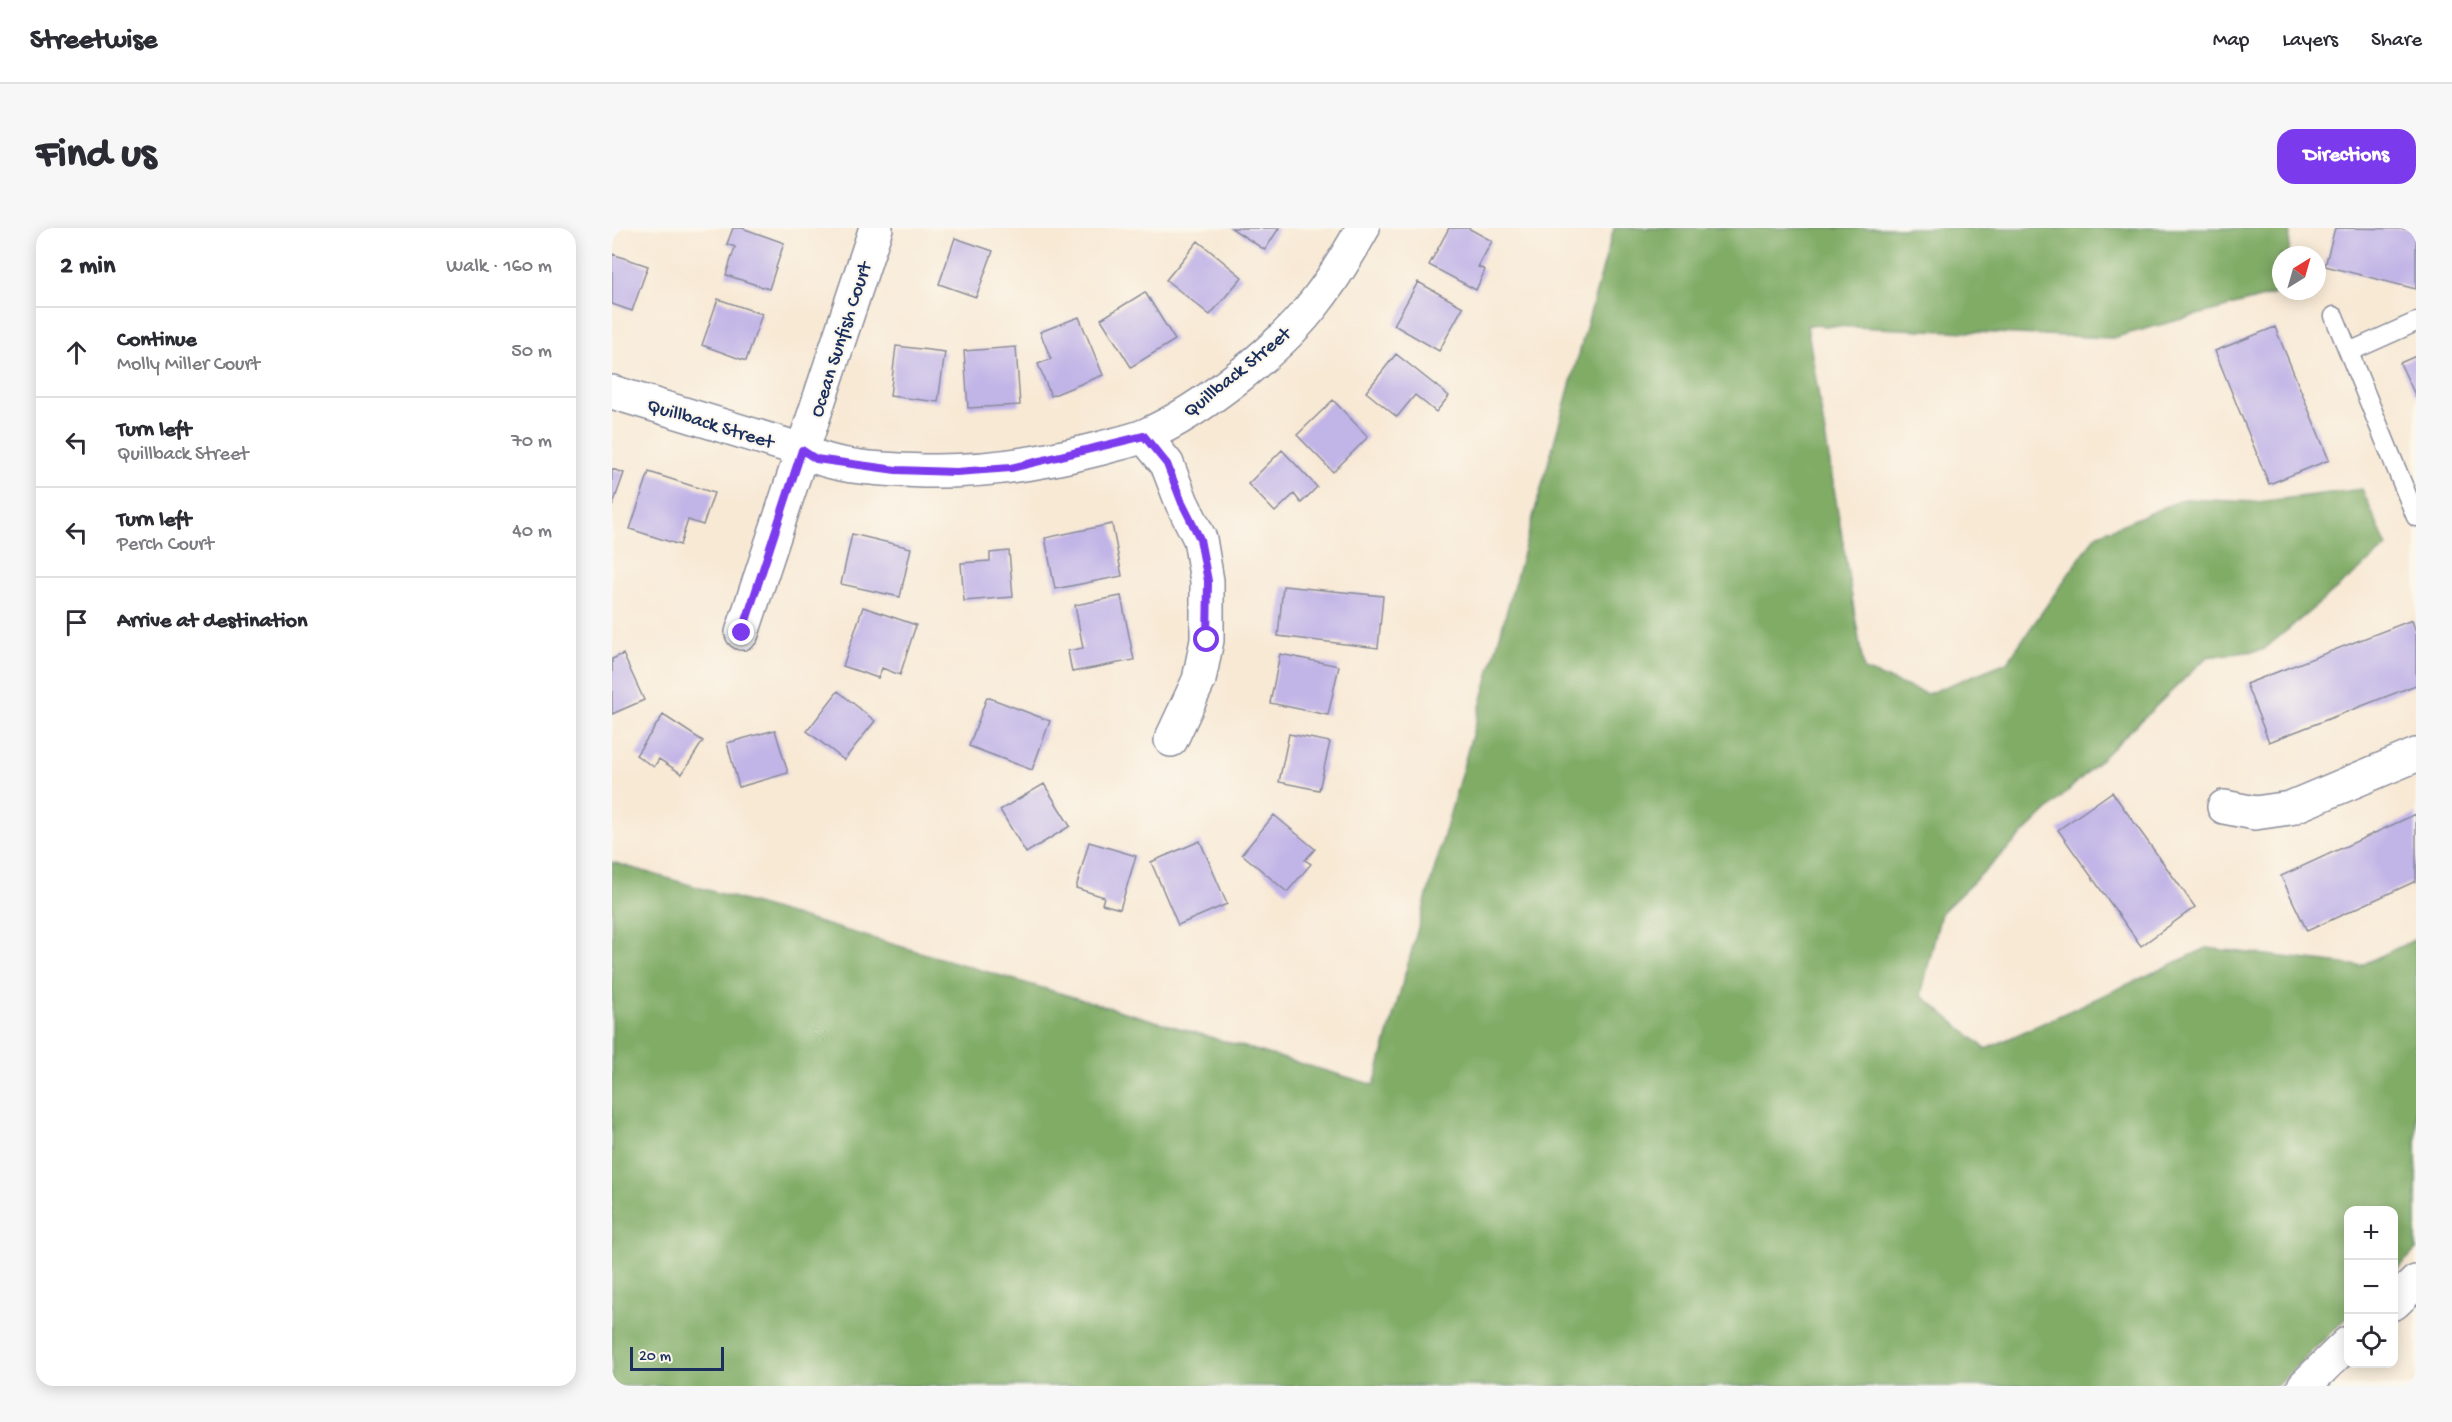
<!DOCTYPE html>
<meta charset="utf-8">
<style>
:root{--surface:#fff;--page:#f7f7f7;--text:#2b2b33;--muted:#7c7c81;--line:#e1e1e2;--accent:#7c3aed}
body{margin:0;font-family:"Gochi Hand",sans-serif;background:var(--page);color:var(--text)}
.controls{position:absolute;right:18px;bottom:18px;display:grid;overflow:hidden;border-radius:12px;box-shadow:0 3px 15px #0003}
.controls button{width:54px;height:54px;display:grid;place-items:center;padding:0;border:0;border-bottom:2px solid var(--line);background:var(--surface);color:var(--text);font:30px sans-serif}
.compass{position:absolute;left:1660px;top:18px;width:54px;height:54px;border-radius:50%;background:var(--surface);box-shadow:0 3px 15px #0003;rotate:37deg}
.scale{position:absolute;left:18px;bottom:15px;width:94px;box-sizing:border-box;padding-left:6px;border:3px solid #1b2f5e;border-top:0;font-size:16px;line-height:21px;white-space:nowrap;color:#1b2f5e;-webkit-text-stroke:4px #fbf7ec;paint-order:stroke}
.stop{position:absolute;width:18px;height:18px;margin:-14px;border:4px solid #7c3aed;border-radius:50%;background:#fff}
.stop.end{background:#7c3aed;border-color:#fff;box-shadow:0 2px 6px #0008}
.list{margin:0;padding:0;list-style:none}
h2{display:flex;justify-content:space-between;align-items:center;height:78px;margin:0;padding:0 24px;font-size:26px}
h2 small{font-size:20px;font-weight:400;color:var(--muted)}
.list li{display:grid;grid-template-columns:39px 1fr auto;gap:18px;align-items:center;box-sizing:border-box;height:90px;padding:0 24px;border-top:2px solid var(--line)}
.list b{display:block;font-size:22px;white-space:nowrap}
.list p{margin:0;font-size:20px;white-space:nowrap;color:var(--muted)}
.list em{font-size:20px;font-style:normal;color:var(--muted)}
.icon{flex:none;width:33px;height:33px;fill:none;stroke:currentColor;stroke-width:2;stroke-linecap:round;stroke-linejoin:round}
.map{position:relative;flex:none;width:1804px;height:1158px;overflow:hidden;border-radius:18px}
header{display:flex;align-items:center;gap:36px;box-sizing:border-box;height:84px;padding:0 30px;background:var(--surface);border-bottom:2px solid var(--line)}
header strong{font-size:28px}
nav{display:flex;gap:33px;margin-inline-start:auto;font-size:21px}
.intro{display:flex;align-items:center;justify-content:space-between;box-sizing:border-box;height:144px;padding:0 36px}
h1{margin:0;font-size:42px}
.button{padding:15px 27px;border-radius:18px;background:var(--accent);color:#fff;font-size:21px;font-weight:700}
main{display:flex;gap:36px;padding:0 36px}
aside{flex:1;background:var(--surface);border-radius:18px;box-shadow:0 3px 15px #0003}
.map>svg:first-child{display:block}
.forest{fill:#80ac66;stroke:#4e6e62;stroke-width:1.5}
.building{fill:#c1b4e7}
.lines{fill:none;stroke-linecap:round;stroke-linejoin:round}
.service-casing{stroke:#8a8c9a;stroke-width:21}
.minor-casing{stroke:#8a8c9a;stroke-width:36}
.service{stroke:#fff;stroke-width:18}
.minor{stroke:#fff;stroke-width:33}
.route{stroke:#7c3aed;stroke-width:8}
.labels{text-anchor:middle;stroke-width:4.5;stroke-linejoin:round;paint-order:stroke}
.street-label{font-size:20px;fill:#1b2f5e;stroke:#fbf7ec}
</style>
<header>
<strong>Streetwise</strong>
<nav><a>Map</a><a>Layers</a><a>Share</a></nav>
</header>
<div class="intro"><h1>Find us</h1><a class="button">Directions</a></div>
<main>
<aside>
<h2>2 min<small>Walk · 160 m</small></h2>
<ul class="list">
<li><svg class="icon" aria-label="ahead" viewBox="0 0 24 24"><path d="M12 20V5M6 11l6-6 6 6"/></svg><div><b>Continue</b><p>Molly Miller Court</p></div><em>50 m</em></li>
<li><svg class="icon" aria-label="left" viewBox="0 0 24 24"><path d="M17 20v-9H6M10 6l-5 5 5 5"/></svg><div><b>Turn left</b><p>Quillback Street</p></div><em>70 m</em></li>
<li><svg class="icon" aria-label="left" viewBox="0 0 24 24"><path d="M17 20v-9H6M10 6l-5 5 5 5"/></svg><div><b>Turn left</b><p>Perch Court</p></div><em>40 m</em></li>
<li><svg class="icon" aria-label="arrive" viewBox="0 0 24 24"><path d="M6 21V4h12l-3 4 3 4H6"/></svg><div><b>Arrive at destination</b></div></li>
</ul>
</aside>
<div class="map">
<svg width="1804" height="1158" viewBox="0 0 1804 1158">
<rect width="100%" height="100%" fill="#fbf7ec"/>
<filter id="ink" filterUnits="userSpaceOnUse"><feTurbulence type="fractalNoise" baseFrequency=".0167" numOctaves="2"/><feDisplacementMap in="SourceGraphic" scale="12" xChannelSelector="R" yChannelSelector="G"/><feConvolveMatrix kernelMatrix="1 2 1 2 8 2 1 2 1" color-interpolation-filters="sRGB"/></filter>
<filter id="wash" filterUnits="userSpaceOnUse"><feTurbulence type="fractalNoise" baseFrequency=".008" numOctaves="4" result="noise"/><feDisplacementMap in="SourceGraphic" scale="24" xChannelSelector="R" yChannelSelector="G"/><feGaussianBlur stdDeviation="1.35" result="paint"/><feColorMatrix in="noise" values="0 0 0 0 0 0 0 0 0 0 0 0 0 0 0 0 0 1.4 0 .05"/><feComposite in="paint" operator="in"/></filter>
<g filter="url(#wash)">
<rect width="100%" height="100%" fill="#f8e9d5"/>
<path class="forest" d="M1002,0H1678L1677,27H1669V63H1674L1500,110L1195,97L1252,442L1315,466L1395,434L1484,307L1572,271L1646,274L1750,261L1775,319L1651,422L1595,429L1329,685L1309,767L1374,821L1595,720L1748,738L1804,711V1022L1782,1044V982H1736V1088L1664,1158H0V634L762,857Z"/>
<g id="blocks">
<path class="building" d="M121,0H130L172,15L157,61L114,47L123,19L115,16Z
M619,0H667L653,22Z
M837,0H856L880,13L866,39L873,42L864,62L817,37Z
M1723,0L1804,1V61L1713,38Z
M343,10L381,23L364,69L327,56Z
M586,13L630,49L598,87L554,52Z
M0,26L36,38L20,83L0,76Z
M806,54L851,79L827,123L782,97Z
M533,64L563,112L519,139L489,91Z
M106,71L150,86L134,133L90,117Z
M467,89L491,147L439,168L426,136L439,131L428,104Z
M1663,99L1717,232L1657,256L1603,123Z
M284,118L333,124L326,174L278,168Z
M404,119L408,177L356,180L352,123Z
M784,126L837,168L824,184L803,167L785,189L754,164Z
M1804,128V169L1788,135Z
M721,172L756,209L721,244L685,207Z
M670,222L705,259L689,275L682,266L663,284L636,256Z
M0,241L12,245L0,279Z
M37,244L102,265L91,297L76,292L68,317L18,301Z
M500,296L510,348L443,361L433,310Z
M240,306L299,320L288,369L229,356Z
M397,323L401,369L352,373L349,335L378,333V325Z
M671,358L771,368L766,420L666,408Z
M509,368L522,432L460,444L456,423L471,420L463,377Z
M251,379L304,397L288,447L270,440L266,450L231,438Z
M1800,392L1804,404V457L1657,514L1634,456Z
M11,426L32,472L0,486V431Z
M668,426L727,438L716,487L658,475Z
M226,463L263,493L232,532L195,503Z
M375,469L438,493L420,542L357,518Z
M51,487L91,513L70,546L47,531L42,539L24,527Z
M163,502L176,545L127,559L115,515Z
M677,506L718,514L707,562L667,554Z
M432,556L458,598L414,625L388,582Z
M1500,564L1583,679L1529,718L1446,602Z
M1804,586V653L1695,703L1669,648Z
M662,587L703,621L693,632L699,636L675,664L630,626Z
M588,613L615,676L566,697L539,634Z
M477,614L524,628L508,681L490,676L492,669L464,660Z"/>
</g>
</g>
<g filter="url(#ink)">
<use href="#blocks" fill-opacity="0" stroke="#8a8c9a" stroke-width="1.5"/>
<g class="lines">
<g class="service-casing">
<path id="service" d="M1722,88L1804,289
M1737,124L1804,94"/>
</g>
<g class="minor-casing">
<path id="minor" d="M0,164L190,222C220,241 279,242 315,243C375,244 432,235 490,220C504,216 520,213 534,207C589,183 668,121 704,73C722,50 737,25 751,0
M532,208L555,236L570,275L588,311L595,353V412L587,452L559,512
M130,405L264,0
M1612,579L1643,585L1678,580L1804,527
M1782,1075L1804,1054
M1692,1158L1736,1115"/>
</g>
<use href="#service" class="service"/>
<use href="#minor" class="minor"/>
</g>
</g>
<g class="lines" filter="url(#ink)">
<path class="route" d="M130,405L190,222L204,231L284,242L344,244L399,240L532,208L555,236L570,275L588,311L596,353L595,412"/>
</g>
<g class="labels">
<g class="street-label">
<text transform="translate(227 111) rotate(-72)" y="7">Ocean Sunfish Court</text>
<text transform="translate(624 143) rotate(-39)" y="7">Quillback Street</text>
<text transform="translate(99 194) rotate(17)" y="7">Quillback Street</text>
</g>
</g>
</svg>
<div class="controls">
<button>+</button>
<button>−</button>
<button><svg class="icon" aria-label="locate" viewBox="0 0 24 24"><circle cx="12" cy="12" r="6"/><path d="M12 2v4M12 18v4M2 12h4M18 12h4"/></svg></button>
</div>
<svg class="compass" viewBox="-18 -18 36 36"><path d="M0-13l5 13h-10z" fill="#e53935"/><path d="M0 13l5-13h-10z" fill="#7c7c81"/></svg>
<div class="scale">20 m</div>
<div class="stop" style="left:595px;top:412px"></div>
<div class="stop end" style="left:130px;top:405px"></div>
</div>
</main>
